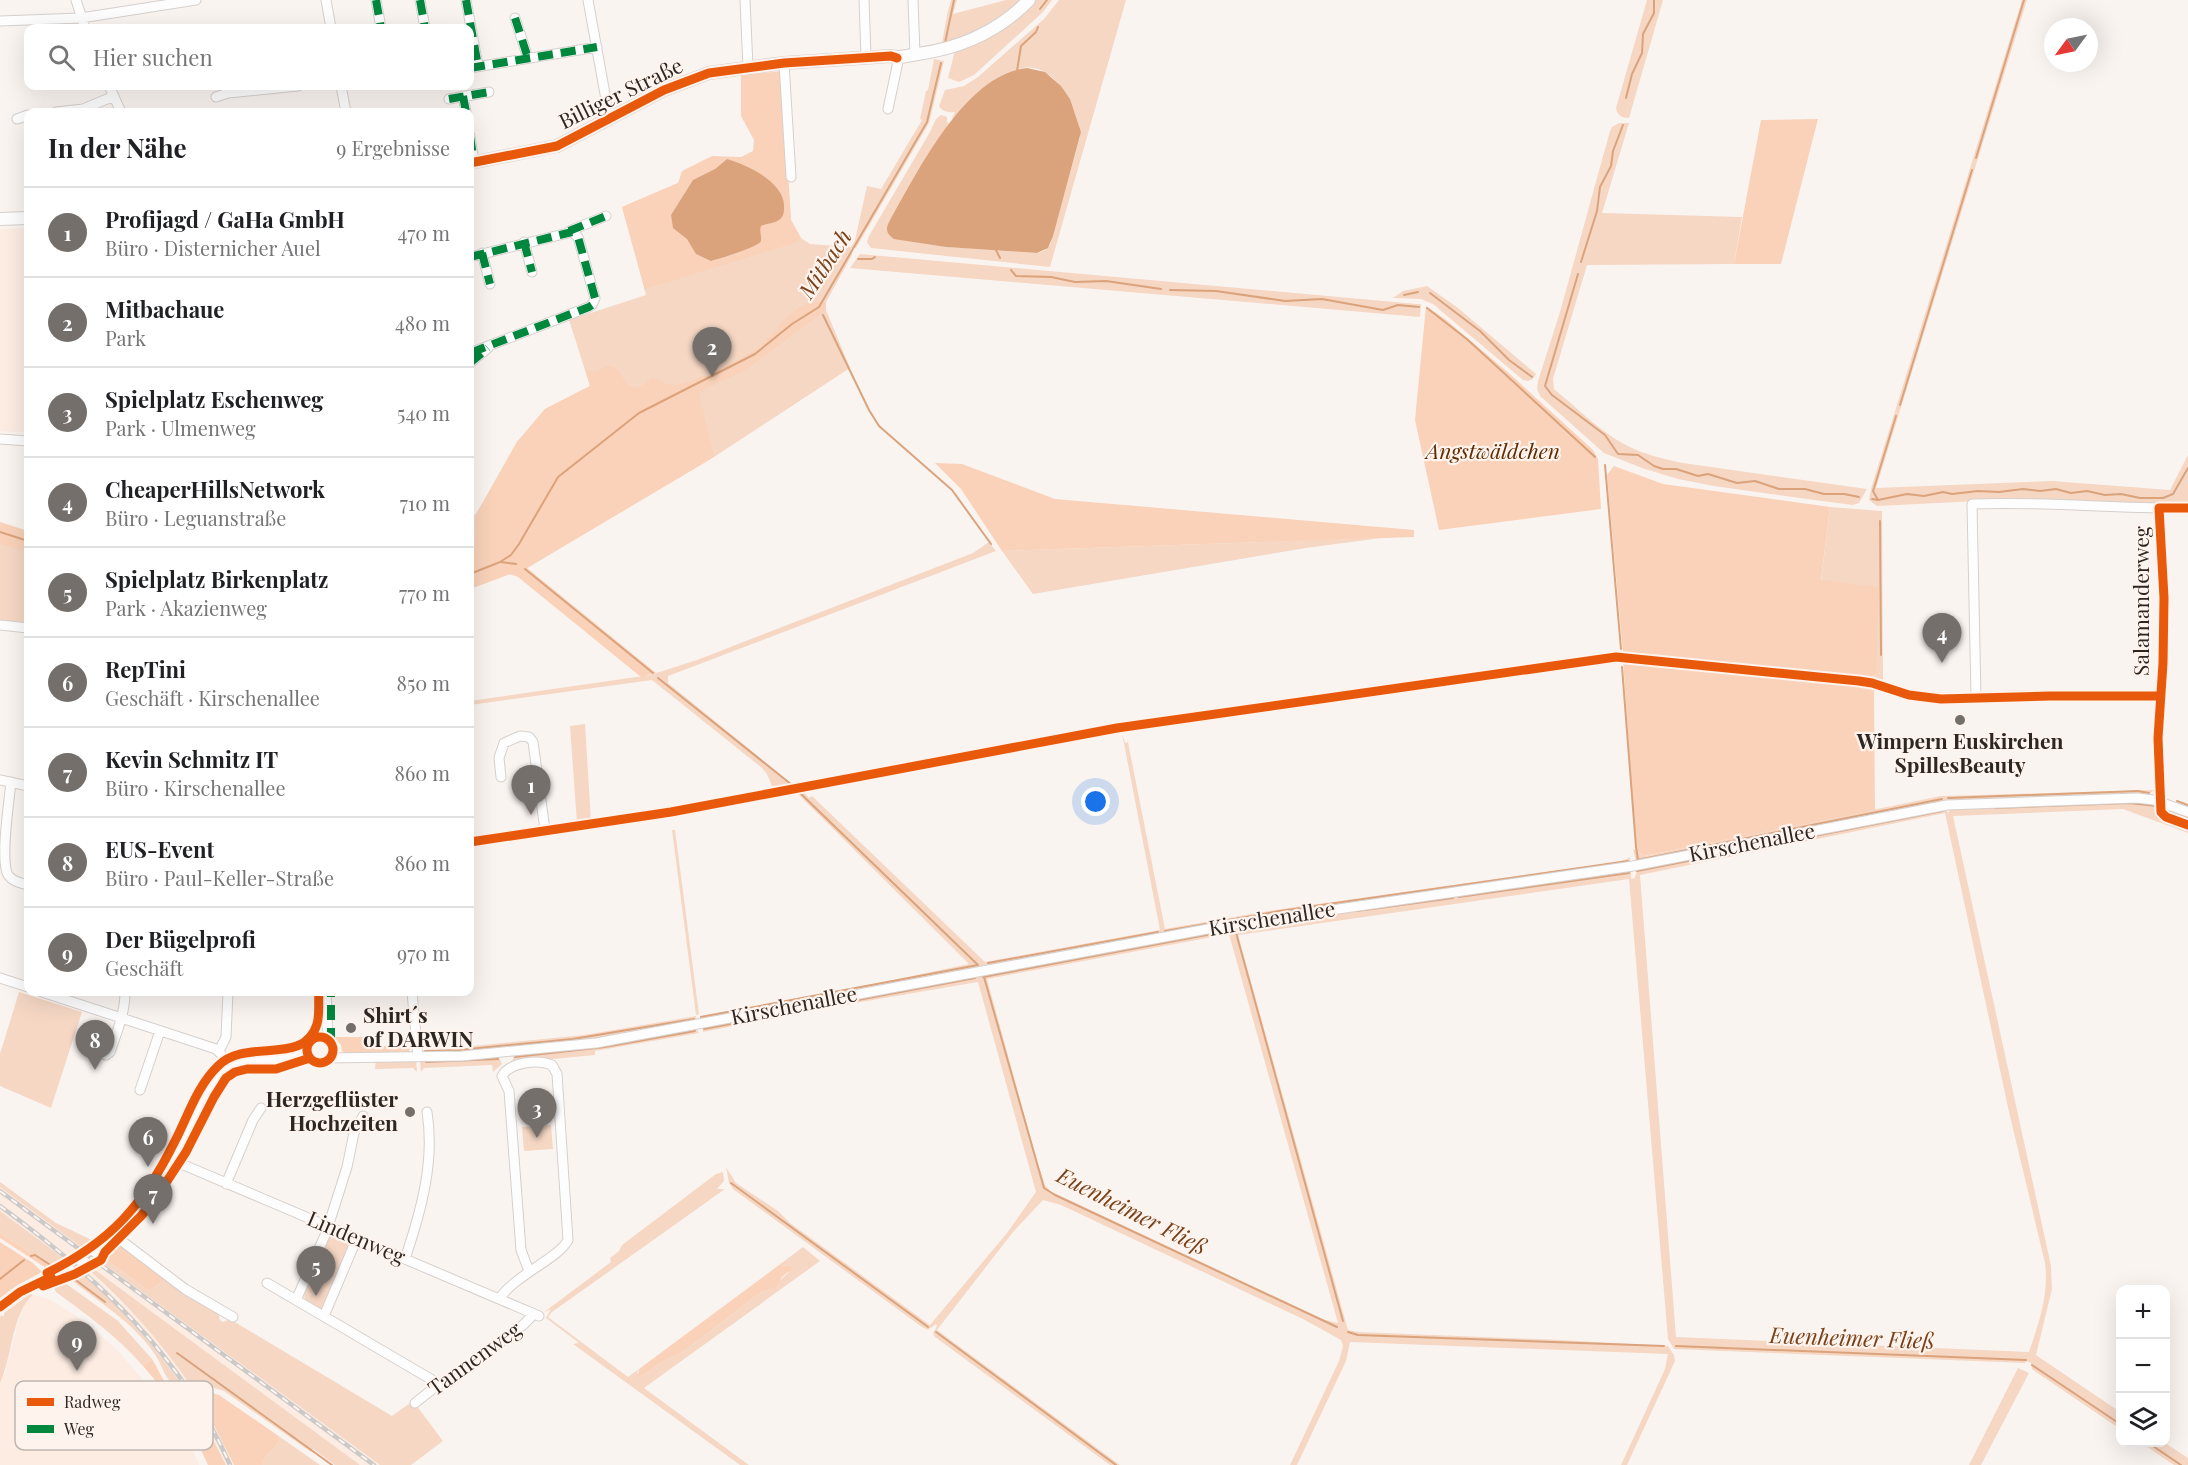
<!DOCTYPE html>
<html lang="de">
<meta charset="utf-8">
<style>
:root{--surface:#fff;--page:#f6f6f6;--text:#202124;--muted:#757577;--line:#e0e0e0;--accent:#756f6b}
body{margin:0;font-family:"Playfair Display",serif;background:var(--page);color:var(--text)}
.controls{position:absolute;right:18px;bottom:18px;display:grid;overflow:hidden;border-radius:12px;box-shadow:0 6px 24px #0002}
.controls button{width:54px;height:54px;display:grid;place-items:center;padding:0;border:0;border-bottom:2px solid var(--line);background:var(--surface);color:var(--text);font:30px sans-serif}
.compass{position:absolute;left:2044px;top:18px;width:54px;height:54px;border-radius:50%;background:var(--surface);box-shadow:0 6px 24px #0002;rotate:237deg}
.you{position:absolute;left:1096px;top:802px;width:21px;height:21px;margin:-15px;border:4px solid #fff;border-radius:50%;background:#1a73e8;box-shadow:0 0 0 9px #1a73e833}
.badge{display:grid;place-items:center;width:39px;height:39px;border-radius:50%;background:var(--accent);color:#fff;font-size:20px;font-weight:700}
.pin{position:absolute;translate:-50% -50px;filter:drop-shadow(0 2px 3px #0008)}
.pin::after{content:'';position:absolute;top:32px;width:21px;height:18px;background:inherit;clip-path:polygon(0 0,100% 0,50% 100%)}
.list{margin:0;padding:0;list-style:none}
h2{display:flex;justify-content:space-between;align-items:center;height:78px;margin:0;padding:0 24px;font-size:26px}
h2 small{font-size:20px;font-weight:400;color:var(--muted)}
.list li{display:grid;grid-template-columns:39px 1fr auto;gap:18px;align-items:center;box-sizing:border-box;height:90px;padding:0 24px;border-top:2px solid var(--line)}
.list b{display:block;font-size:22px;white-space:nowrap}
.list p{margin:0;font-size:20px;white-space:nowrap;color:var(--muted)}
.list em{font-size:20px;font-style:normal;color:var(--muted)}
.icon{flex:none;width:33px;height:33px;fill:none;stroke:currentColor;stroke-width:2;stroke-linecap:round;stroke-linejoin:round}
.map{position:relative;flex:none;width:2188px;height:1465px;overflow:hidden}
.search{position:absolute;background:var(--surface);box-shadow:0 6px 24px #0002;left:24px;top:24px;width:450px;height:66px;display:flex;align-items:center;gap:15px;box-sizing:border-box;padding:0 21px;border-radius:12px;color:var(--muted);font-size:22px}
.panel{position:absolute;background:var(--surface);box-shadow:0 6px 24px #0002;left:24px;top:108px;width:450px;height:888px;border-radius:12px}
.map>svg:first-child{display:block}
.built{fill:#fcece2}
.green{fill:#f5d7c4;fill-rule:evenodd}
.forest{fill:#f9d2b9;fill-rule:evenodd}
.water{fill:#dba37c}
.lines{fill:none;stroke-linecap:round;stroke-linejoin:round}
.stream{stroke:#dba37c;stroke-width:2}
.minor-casing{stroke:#d6d0cd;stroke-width:11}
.tertiary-casing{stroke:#d6d0cd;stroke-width:14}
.minor{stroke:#fefdfd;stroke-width:9}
.tertiary{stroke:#fefdfd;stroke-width:12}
.rail-casing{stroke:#cbcac9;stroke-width:4.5}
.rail{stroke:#fef3ed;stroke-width:2;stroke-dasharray:7;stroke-linecap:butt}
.quiet{stroke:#00873e;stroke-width:8;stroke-dasharray:15 8;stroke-linecap:butt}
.cycleway-casing{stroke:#fef3ed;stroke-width:13}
.cycleway{stroke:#e8590c;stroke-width:9}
.poi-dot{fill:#756f6b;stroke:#fef3ed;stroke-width:2}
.labels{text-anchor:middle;stroke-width:4.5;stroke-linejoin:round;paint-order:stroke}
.street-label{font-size:21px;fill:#2d2723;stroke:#fef3ed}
.park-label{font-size:21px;font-style:italic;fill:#5e2b00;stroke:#fef3ed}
.poi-label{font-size:21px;font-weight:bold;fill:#2d2723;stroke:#fef3ed}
.water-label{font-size:22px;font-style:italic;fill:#77421b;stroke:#fef3ed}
.key{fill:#fef3ed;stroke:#bfb6b0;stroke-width:1.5}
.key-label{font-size:16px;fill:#2d2723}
</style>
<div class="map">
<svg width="2188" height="1465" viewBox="0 0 2188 1465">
<rect width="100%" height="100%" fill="#faf4f1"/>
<path class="built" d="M28,228V433L0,431V229Z
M0,1187L84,1249L66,1260L19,1226L0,1211Z
M101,1262L215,1345L380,1465H360L91,1267Z
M88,1269L139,1320L170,1356L191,1386L183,1387L150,1343L123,1312L81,1273Z
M33,1295L47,1298L72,1313L95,1330L120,1353L167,1408L191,1446L199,1465H0V1383L5,1372L22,1308Z
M201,1390L206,1399L202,1402L234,1465H226L188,1391Z"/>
<path class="green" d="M951,0H957L953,14L1006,0H1023C997,23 976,34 942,43L947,15Z
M1035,0H1052L1043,12L974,75L959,82L948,78L955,51L1028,7Z
M1059,0H1126L1050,267L871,248L867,242L869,236L930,132L936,119L941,115L947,117V122L949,123L889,222L887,231L946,247L1037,253L1044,251L1050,245L1080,137C1076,105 1053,54 1012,71C988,80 969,102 951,120L955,112C950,113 942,112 939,106L945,90L964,86L978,77L1044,19Z
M1647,0H1663L1629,118C1622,118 1617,115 1616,108Z
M2022,0H2027L1876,488L2052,481L2170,490L2188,455V505L1999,500L1877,506L1869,500L1871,489Z
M934,59L944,61L929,123L856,248H851L852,255L826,302V310L850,368L714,457L527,568L470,589V517L476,514L517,442L545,409L590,386L569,320L646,295L622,207L692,177L730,163L773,166L789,194L791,220L801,238L810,244L851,247L855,240L867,186L881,189L922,120L920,119L926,91L928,90Z
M1619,123H1629L1602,213L1742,217L1734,264L1587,265L1553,379L1554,389C1576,407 1600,431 1624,444C1642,454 1663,459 1683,463L1867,489L1859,503L1853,505L1822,501L1714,486L1678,479L1642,468L1604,453L1540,396L1537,389L1538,381L1560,312L1610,131L1612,127Z
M860,254L1417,304H1421L1420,317L850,268Z
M1427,286L1458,308L1536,374L1533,379L1528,381L1523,380L1433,304L1421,299L1393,298L1403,291Z
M1830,507L1882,511L1883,683L1864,680L1876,674L1821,581Z
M0,527L28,536V624L0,621Z
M1381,538L1306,548L1033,594L1002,551Z
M989,542L996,551L668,676V683L796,787L774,791L767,774L762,768L652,680L470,705V701L650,675L697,660L973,553Z
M585,724L591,821L577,823L570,726Z
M1122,733L1125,743L1128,742L1165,929L1275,910L1603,864C1612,863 1623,862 1630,857V862L1406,896L700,1021V1016L884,982L969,964L795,791L802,790L809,798L812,796L985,962L1160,930Z
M2154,790L2148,795L1961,801L1636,862L1633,849L1645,856L1941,796Z
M2125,801L2160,804V815L2188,827V833L2123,809L1953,816L2051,1266L2052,1289L2036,1355L2120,1412V1429L2036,1372L2032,1369L2031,1363L2027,1361L2025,1363L1674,1349L1668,1339L1629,879L1238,935L1348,1330L1358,1332L1560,1340L1668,1346L1674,1355L1675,1361L1627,1465H1621L1665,1369L1668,1354L1350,1342L1346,1361L1297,1465H1290L1339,1361L1343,1346L1341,1340L1303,1319L1061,1205L1043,1200L1013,1232L937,1330L1120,1465H1110L935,1337L933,1333L937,1326L936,1324L928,1330L922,1327L733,1189L729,1183L726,1167L736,1183L778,1211L790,1223L930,1325L1007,1233L1036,1192L978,982L826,1008L703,1032V1027L1227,928L1631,870V879L1635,878L1637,869L1946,809L1948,813L1951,809ZM1945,813L2009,1112L2045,1263C2049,1295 2039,1322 2029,1352L1676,1337L1640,875ZM1229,934L1338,1323L1325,1320L1050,1191L1045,1185L1037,1161L987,979Z
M672,830H675L699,1014L696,1015Z
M19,992L82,1012L51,1108L0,1086V1054Z
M696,1016L697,1021L612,1038L473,1052V1046L584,1035Z
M696,1029L699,1033L595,1051V1055L512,1063L514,1055Z
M498,1055L502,1064L493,1072L492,1065L424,1068L421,1072L420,1061Z
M376,1060H416L417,1072L413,1068L375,1069Z
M551,1125L553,1149L524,1151L522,1127Z
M723,1172L724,1181L717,1189H725L552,1312L548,1317L628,1377L639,1369L637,1373L642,1376L662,1362L683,1352L761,1292L772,1288L789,1272L790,1266L779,1265L803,1247L820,1261L644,1388L749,1465H740L573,1344L579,1343L546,1318L551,1309L543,1313L611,1262L610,1258L619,1251L622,1245L716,1174Z
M0,1182L56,1223L96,1242L84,1249L0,1187Z
M0,1211L66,1260L54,1268L0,1233Z
M330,1234L350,1242L351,1245L322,1309H318L305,1301L304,1294Z
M104,1258L149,1291L167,1278L218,1312L220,1320L223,1322L228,1320L233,1321L392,1416L413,1401L443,1441L411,1465H380L101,1262Z
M91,1267L360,1465H335L313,1449L311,1452L224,1391L208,1386H191C162,1343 127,1304 88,1269Z
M81,1273C120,1306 154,1345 183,1387C165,1386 163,1365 154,1353C132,1321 98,1302 69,1278Z
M61,1280L118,1321L152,1359L143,1366C117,1336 87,1315 56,1292L52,1284Z
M30,1294L33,1295C12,1312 12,1358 0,1383V1317L2,1315L4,1317V1313Z
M2018,1368L2029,1373L1981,1465H1969Z
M280,1437L320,1465H262V1461L276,1446Z
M2141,1443H2165L2188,1458V1465H2174Z"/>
<path class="forest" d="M782,71L791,220L801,238L795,243L645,289L622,207L678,183L682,171L712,156L741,157L753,151L754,140L741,116V75ZM727,159C750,165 795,189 782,218L760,226L761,241L746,250L713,262L696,254L687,239L673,228L671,215L693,180L715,169Z
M1818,119L1781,264H1734L1761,120Z
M814,302H826V310L744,371L704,389L699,395L714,457L527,568L656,673L641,677L518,577L509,574L470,589V553L475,549L476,515L517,442L545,409L590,386L585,368L593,372C599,371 606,365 611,366C623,369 625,394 641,386C645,384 649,379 653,377C660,380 665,385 674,385C689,385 750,356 762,345C777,331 792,304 814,302Z
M1426,306L1445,319L1511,375L1593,450L1598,459L1601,509L1439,530L1415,420Z
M935,463L962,464L1055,499L1414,530V537L1002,551L961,489Z
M1614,466L1663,484L1830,507L1821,580L1879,587L1876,674L1864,680L1623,654L1607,475Z
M0,522L28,531V552L0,544Z
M1623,660L1864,685L1874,688L1875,810L1644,856L1636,850Z
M334,1037H375L376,1046H410L412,1044L408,1054H347L342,1051L341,1045Z
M0,1233L54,1268H46L0,1238Z
M0,1242L33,1263L42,1272L16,1286L0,1298Z
M117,1242L167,1278L149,1291L104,1258Z
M779,1265L790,1266L792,1269L782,1277L776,1287L761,1292L683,1352L662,1362L642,1376L638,1375L639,1369Z
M152,1359C163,1376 163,1391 188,1391L226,1465H208C192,1428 169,1396 143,1366Z
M201,1390L219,1395L280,1437L276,1446L262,1461V1465H234L202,1402L206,1399Z"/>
<path class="water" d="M1027,68L1045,72L1061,86L1070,99L1081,132L1053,236L1048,248L1037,253L946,247L894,239C887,234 885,230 889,222C917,173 965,74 1027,68Z
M727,159C748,165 786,183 784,208C784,211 784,214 782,217C777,224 767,223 761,226C759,231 762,237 761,241C759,247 718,259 711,261L696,254L687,239L673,228L671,215L693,180L715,169Z"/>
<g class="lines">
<path class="stream" d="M1040,9L1047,0
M945,43L954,0
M1017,71L1021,46L1036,32L1038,27
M1626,98L1632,74L1642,53L1643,34L1654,13V0
M1976,158L2024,0
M995,248L1000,258
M858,259H872L875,257
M1581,262L1597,211L1600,187L1611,166L1613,151L1623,125
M1011,270L1016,276L1051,277L1075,282L1106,281L1161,289
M1578,274L1545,386L1552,395L1605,435L1618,454L1638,455L1654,466L1663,469H1676L1698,476L1708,474L1737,483L1755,481L1779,489H1805L1824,494H1844L1859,497
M1170,290L1216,291L1285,301L1322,299L1383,310L1398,305L1419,307
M1430,293L1480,331L1509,360L1532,377
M1404,295L1418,292
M1427,308L1468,340L1595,457
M823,315L869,410L879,426L952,490L991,544
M1900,405L1972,170
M1605,465L1621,649
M1872,499L1878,500L1907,494L1924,496L1943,492L1952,494L1978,491L1999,492L2023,489L2040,491L2056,489L2071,493L2087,491L2105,495L2121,494L2140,498H2163L2173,494L2188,468
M1878,500L1873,491L1874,488L1896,416
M1880,521L1881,655
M0,532L28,541
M501,562L516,564
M525,569L653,673
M470,574L500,562L511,555L519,544L558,477L639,413L755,354L792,324L819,307L927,122L941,63
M1622,667L1636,847L1638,860
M658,678L792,785
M1948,798L2138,791L2149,793
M2177,801L2188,805
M1995,808L2129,803L2157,806
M2165,809L2188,818
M1637,860L1942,799
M1637,871L1942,811
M1459,897L1629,873
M1357,911L1453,898
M1245,927L1235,929L1343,1321
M1165,931L1280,911L1628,861
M988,963L1158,932
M983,977L1228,931
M984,977L1044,1188L1055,1195L1337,1327
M701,1017L978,965L799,792
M704,1029L975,978
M425,1051L459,1050L573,1039L694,1019
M515,1057L605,1047L695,1031
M426,1062L498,1059
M731,1183L928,1327
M31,1256L35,1255L52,1266
M73,1278L105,1302
M0,1279L24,1260
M936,1332L1116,1465
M1348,1332L1358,1335L1664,1346
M1676,1346L2026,1360
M177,1353L332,1465
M2032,1365L2120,1424
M2147,1442L2181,1465"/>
<g class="minor-casing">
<path id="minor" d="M76,0L85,28
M326,0L331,28
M376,0L381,28
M420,0L425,28
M466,0L478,66
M588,0L607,105L611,118
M745,0L748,67
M864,0L866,57
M913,0L915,54
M515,18L528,58
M0,21L81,18L196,0
M784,63L791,177
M470,68L597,47
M109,86L121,112
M341,86L346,112
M463,96L466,112
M216,97L228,93L298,86
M449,99L489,92
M888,109L899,57
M56,112L83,109L114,96
M17,119L28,115
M470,136L474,162
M569,231L606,216
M524,242L532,272
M482,253L490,284
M470,257L572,232L578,237L595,298L592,305L589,307L470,353
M470,363L488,348
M0,439L28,441
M2159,508L2164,598L2163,663L2158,738L2161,802
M0,625L28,628
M1883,686C1924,705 1970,697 2013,696C2062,696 2111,695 2160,696
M1976,697L1972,504C2044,501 2116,509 2188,508
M0,780L28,786
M11,782C9,803 0,860 8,875C13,882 21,883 28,885
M470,842L545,830L533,742L529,737L520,736L504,743L499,758L501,777
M0,978L28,987
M42,992L216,1049L221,1054L228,1067
M326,992L328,1040
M412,992L418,1057
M307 1050a13 13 0 1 1 26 0a13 13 0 1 1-26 0Z
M92,1050L106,1055L110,1052C117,1032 125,1013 125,992
M219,1051L226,1037L228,992
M329,1058L462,1056L596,1043L1229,925L1633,866L1947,805L2137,798L2154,800L2188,812
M228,1067C255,1062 283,1065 310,1058
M140,1090L160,1031
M172,1160L539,1316
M226,1184L253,1120L261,1108
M114,1235L185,1289L233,1317
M405,1259C421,1211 435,1162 427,1112
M267,1283L439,1384
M499,1299C515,1275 558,1259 568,1240L557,1074L552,1065C538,1059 510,1062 502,1076L509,1091L521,1250L529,1271
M296,1300L326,1233L347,1167L354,1133L363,1116
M0,1307L28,1288L90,1257L139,1210L161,1180L214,1079L231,1061L246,1057L289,1055L307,1049
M324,1316L357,1238
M415,1403L439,1384L447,1383L523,1325L534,1314"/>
</g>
<g class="tertiary-casing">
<path id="tertiary" d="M470,163L557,146L664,90L709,73L784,63L891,56C901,59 909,55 918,54C961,48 999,31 1029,0
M0,219L28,218"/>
</g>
<use href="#minor" class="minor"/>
<use href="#tertiary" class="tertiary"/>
<g class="rail-casing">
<path id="rail" d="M0,1191L374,1465
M0,1206C95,1275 182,1355 230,1465"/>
</g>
<use href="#rail" class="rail"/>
<path class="quiet" d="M376,0L381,28
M420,0L425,28
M466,0L478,66
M515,18L528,58
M470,68L597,47
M463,96L466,112
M449,99L489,92
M470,136L474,162
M569,231L606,216
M524,242L532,272
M482,253L490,284
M470,257L572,232L578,237L595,298L592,305L589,307L470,353
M470,363L488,348
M331,1043V992"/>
<g class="cycleway-casing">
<path id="cycleway" d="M470,163L557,146L664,90L709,73L784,63L891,56L897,58
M2188,508H2159L2164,598L2163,663L2158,738L2161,812L2166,817L2188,825
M470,842L671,812L1117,728L1616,657L1859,681L1872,683L1909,695L1941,699L2050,696H2160
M307 1050a13 13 0 1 1 26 0a13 13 0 1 1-26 0Z
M43,1286L75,1274L101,1260L105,1252L141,1216L156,1198L186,1152L214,1097L226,1078L235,1072L247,1069H276L310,1058
M0,1307L20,1292L51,1277L47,1273C111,1242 144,1204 175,1141C188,1116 197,1086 218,1066C247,1037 304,1067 317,1024C320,1014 318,1002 319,992"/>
</g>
<use href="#cycleway" class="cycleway"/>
</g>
<g class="poi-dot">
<circle cx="1960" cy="720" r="6"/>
<circle cx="351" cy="1028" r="6"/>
<circle cx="410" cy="1112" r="6"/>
</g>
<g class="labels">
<g class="street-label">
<text transform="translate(621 94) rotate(-26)" y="7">Billiger Straße</text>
<text transform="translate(2142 601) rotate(-90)" y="7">Salamanderweg</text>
<text transform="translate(1752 843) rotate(-11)" y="7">Kirschenallee</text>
<text transform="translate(1272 919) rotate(-9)" y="7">Kirschenallee</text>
<text transform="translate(794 1006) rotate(-11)" y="7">Kirschenallee</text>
<text transform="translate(356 1238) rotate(23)" y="7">Lindenweg</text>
<text transform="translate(475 1359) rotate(-36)" y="7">Tannenweg</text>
</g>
<g class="park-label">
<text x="1493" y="459">Angstwäldchen</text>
</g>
<g class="poi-label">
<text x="1960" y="749">Wimpern Euskirchen<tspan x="1960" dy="24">SpillesBeauty</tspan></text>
<text x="363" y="1023" text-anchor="start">Shirt´s<tspan x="363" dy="24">of DARWIN</tspan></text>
<text x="398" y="1107" text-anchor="end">Herzgeflüster<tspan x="398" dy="24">Hochzeiten</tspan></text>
</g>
<g class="water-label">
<text transform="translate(825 264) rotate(-57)" y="8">Mitbach</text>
<text transform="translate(1132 1211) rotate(27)" y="8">Euenheimer Fließ</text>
<text transform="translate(1852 1338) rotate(2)" y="8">Euenheimer Fließ</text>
</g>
</g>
<rect x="15" y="1381" width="198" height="69" rx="9" class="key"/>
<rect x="27" y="1398" width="27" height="8" fill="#e8590c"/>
<rect x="27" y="1425" width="27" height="8" fill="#00873e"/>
<g class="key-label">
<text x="64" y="1408">Radweg</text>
<text x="64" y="1435">Weg</text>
</g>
</svg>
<div class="controls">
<button>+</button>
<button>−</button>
<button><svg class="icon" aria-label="layers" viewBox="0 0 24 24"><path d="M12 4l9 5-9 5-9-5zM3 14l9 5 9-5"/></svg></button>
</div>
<svg class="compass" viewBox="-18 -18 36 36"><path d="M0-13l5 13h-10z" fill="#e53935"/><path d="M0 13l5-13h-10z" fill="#757577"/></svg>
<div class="you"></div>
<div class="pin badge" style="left:531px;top:815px">1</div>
<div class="pin badge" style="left:712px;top:377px">2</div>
<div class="pin badge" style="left:537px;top:1138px">3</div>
<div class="pin badge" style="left:1942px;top:663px">4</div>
<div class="pin badge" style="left:316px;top:1296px">5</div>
<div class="pin badge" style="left:148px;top:1167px">6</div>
<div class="pin badge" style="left:153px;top:1224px">7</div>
<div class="pin badge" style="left:95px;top:1070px">8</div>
<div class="pin badge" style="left:77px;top:1371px">9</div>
<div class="search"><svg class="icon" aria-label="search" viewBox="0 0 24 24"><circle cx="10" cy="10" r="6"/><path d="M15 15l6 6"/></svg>Hier suchen</div>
<section class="panel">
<h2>In der Nähe<small>9 Ergebnisse</small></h2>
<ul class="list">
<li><span class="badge">1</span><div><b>Profijagd / GaHa GmbH</b><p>Büro · Disternicher Auel</p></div><em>470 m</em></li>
<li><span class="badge">2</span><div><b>Mitbachaue</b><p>Park</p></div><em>480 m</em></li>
<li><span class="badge">3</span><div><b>Spielplatz Eschenweg</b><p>Park · Ulmenweg</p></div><em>540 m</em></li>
<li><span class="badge">4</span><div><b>CheaperHillsNetwork</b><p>Büro · Leguanstraße</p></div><em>710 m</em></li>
<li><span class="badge">5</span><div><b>Spielplatz Birkenplatz</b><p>Park · Akazienweg</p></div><em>770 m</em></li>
<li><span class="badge">6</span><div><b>RepTini</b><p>Geschäft · Kirschenallee</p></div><em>850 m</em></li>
<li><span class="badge">7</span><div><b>Kevin Schmitz IT</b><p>Büro · Kirschenallee</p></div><em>860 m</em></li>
<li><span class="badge">8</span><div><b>EUS-Event</b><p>Büro · Paul-Keller-Straße</p></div><em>860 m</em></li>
<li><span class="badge">9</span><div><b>Der Bügelprofi</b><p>Geschäft</p></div><em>970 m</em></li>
</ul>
</section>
</div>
